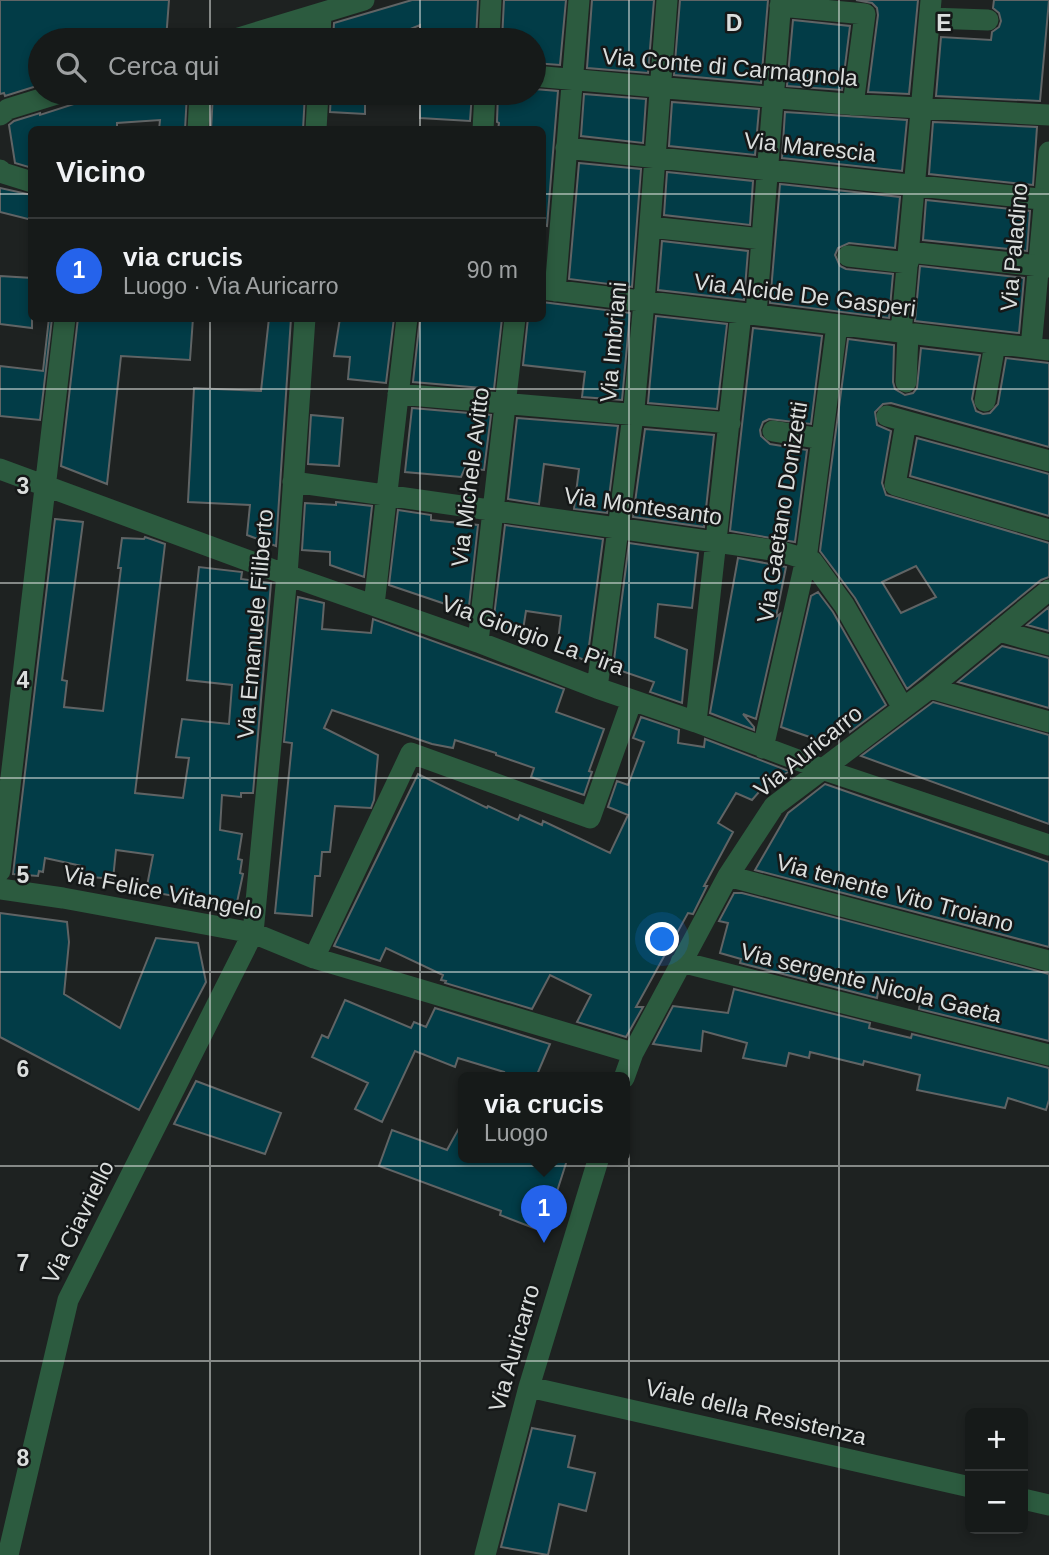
<!DOCTYPE html>
<html lang="it">
<meta charset="utf-8">
<style>
:root{--surface:#161a19;--page:#232726;--text:#f1f3f6;--muted:#9ea1a2;--line:#353838;--accent:#2563eb}
body{margin:0;font-family:Helvetica,sans-serif;background:var(--page);color:var(--text)}
.controls{position:absolute;right:21px;bottom:21px;display:grid;overflow:hidden;border-radius:10px;box-shadow:0 4px 10px #0003}
.controls button{width:63px;height:63px;display:grid;place-items:center;padding:0;border:0;border-bottom:2px solid var(--line);background:var(--surface);color:var(--text);font:35px sans-serif}
.you{position:absolute;left:663px;top:940px;width:24px;height:24px;margin:-18px;border:5px solid #fff;border-radius:50%;background:#1a73e8;box-shadow:0 0 0 10px #1a73e833}
.badge{display:grid;place-items:center;width:46px;height:46px;border-radius:50%;background:var(--accent);color:#fff;font-size:23px;font-weight:700}
.pin{position:absolute;translate:-50% -58px;filter:drop-shadow(0 2px 4px #0008)}
.pin::after{content:'';position:absolute;top:37px;width:24px;height:21px;background:inherit;clip-path:polygon(0 0,100% 0,50% 100%)}
.popup{position:absolute;left:458px;top:1072px;width:172px;height:91px;box-sizing:border-box;display:grid;place-content:center;border-radius:10px;background:var(--surface);filter:drop-shadow(0 2px 5px #0005);font-size:23px;white-space:nowrap;color:var(--muted)}
.popup b{font-size:26px;color:var(--text)}
.popup::after{content:'';position:absolute;left:50%;top:100%;margin-left:-14px;border:14px solid transparent;border-top-color:var(--surface)}
.list{margin:0;padding:0;list-style:none}
h2{display:flex;justify-content:space-between;align-items:center;height:91px;margin:0;padding:0 28px;font-size:30px}
h2 small{font-size:23px;font-weight:400;color:var(--muted)}
.list li{display:grid;grid-template-columns:46px 1fr auto;gap:21px;align-items:center;box-sizing:border-box;height:105px;padding:0 28px;border-top:2px solid var(--line)}
.list b{display:block;font-size:26px;white-space:nowrap}
.list p{margin:0;font-size:23px;white-space:nowrap;color:var(--muted)}
.list em{font-size:23px;font-style:normal;color:var(--muted)}
.icon{flex:none;width:38px;height:38px;fill:none;stroke:currentColor;stroke-width:2;stroke-linecap:round;stroke-linejoin:round}
.map{position:relative;flex:none;width:1049px;height:1555px;overflow:hidden}
.search{position:absolute;background:var(--surface);box-shadow:0 4px 10px #0003;left:28px;top:28px;width:518px;height:77px;display:flex;align-items:center;gap:18px;box-sizing:border-box;padding:0 24px;border-radius:38px;color:var(--muted);font-size:26px}
.panel{position:absolute;background:var(--surface);box-shadow:0 4px 10px #0003;left:28px;top:126px;width:518px;height:196px;border-radius:10px}
.map>svg:first-child{display:block}
.building{fill:#023c47;stroke:#606465;stroke-width:2;fill-rule:evenodd}
.lines{fill:none;stroke-linecap:round;stroke-linejoin:round}
.minor{stroke:#2c5b3f;stroke-width:21}
.grid{fill:none;stroke:#dbdedd;stroke-width:2;stroke-opacity:0.55}
.labels{text-anchor:middle;stroke-width:5;stroke-linejoin:round;paint-order:stroke}
.street-label{font-size:23px;fill:#dbdedd;stroke:#151818}
.grid-label{font-size:23px;text-anchor:middle;font-weight:bold;fill:#dbdedd;stroke:#151818;stroke-width:5;stroke-linejoin:round;paint-order:stroke}
</style>
<div class="map">
<svg width="1049" height="1555" viewBox="0 0 1049 1555">
<rect width="100%" height="100%" fill="#1e2221"/>
<path class="building" d="M0,0H169L166,40H40V85L5,96L4,93L0,94Z
M412,0H478L476,40H420V25L384,40H333L334,23Z
M504,0H566L560,65L534,63V40H502Z
M592,0H654L648,73L587,68Z
M680,0H768L761,83L674,75Z
M856,0H918L909,94L868,92L878,15L877,8L872,3Z
M994,0H1049L1040,101L936,96L941,37L991,40L992,32L999,27L1001,21L999,13L993,8Z
M793,20L850,26L842,90L787,86Z
M307,31V40H294L293,35Z
M534,89L558,91L547,226L542,225V130H498L499,123L497,122L498,93H534Z
M108,93H187L185,130H159L160,120L117,123V130H32V168L15,163L9,125L14,121L40,113V115Z
M213,93H305L303,130H211Z
M331,93H365V114L330,112Z
M420,93H472L470,121L420,118Z
M584,94L646,99L643,143L581,136Z
M672,102L759,109L755,155L669,146Z
M785,112L907,120L902,171L782,158Z
M933,122L1037,127L1033,185L929,174Z
M579,163L641,169L632,287L569,279Z
M667,172L753,181L750,225L664,215Z
M780,184L900,197L895,248L849,243L838,248L835,255L840,266L846,269L893,274L889,318L770,303Z
M0,188L32,195V220L0,212Z
M926,200L1030,211L1027,251L923,240Z
M662,241L748,251L744,300L658,290Z
M920,266L1024,278L1019,333L915,321Z
M0,276L32,278V328L0,324Z
M542,302L630,313L622,400L582,397L585,372L523,365L528,318H542Z
M656,316L727,324L717,409L648,403Z
M49,318H52L40,420L0,416V366L43,371Z
M78,318H193L190,360L121,356L107,484L61,466Z
M269,318H291L276,546L247,535L250,505L188,502L194,388L261,391Z
M340,318H394L386,383L348,379L350,357L334,356Z
M420,318H502L494,389L413,382Z
M753,328L822,336L811,424L769,419L763,422L760,430L761,436L770,444L807,450L795,542L730,531Z
M848,339L894,345L893,382L895,389L905,395L913,393L917,388L921,348L980,355L972,399L976,411L983,414L990,413L998,404L1006,358L1049,363V447L891,403L883,404L875,412L877,425L891,431L882,483L886,495L1049,543V577L1041,580L907,689L855,598L820,551ZM916,566L936,597L901,613L882,582Z
M412,408L491,415L484,470L465,468L461,477L405,472Z
M311,415L343,418L339,466L308,464Z
M517,418L618,426L607,513L574,509L579,469L544,464L539,504L508,499Z
M645,429L714,435L704,527L633,517Z
M917,438L1049,474V516L910,476Z
M336,502L372,506L364,577L330,565V552L302,550L305,503L336,505Z
M398,510L431,515V520L478,525L468,615L459,612L460,609L389,585Z
M55,519L83,522L62,680L67,681L64,707L103,711L121,568H118L122,538L144,539L145,537L165,544L135,793L183,798L189,758L176,757L182,719L229,724L232,685L187,680L199,567L242,572L241,579L271,583L253,793H241V797L222,795L220,830L242,834L238,859L242,860L240,873L243,874L236,907L146,891L153,855L116,850L113,879L81,876L82,866L45,858L43,872L39,871L38,876L13,874Z
M505,525L603,539L587,661L557,649L561,616L526,611L522,636L493,625Z
M629,543L698,553L692,608L658,604L655,637L687,650L682,703L650,692L654,682L613,668Z
M738,558L786,567L776,617L780,614L756,719L743,714L754,727V730L710,713Z
M818,592L833,612L886,705L850,732L848,719L821,741L781,727L811,596Z
M298,597L324,603L322,629L371,633L373,619L564,689L556,712L604,729L589,771L592,772L584,795L531,777L534,768L496,755V753L455,740L453,748L432,744L332,710L324,728L378,755L374,800L371,808L335,806L330,852H322L320,876H315L312,916L275,913L292,743L284,742Z
M1049,607V631L1027,625Z
M1002,646L1049,658V708L958,682Z
M933,702L1049,735V824L861,756Z
M641,717L679,730L678,743L704,747L705,739L789,771L769,786L766,784L752,800L736,793L718,823L733,832L704,886H707L693,914L688,913L636,1007H643L626,1037L577,1022L591,995L550,975L532,1009L445,983L446,981L441,980L443,975L386,948L380,961L334,946L418,774L487,808L488,806L518,820L520,815L542,825L543,821L610,853L628,815L608,807L617,781L628,785L644,742L633,738Z
M825,784L1049,862V947L755,870L788,813Z
M734,893H742L1049,974V1041L919,1009L920,1003L878,992L877,998L740,963L741,959L720,953L728,923L719,921Z
M0,913L67,922L69,942L64,994L120,1028L156,938L198,943L206,982L139,1110L0,1037Z
M734,989L870,1023L869,1028L911,1038L912,1034L1049,1068V1100L1046,1110L1008,1098L1005,1108L917,1090L920,1075L864,1061L863,1065L810,1052L809,1058L789,1053L786,1066L743,1058L747,1043L703,1031L701,1051L653,1044L673,1006L728,1013Z
M345,1000L411,1028L414,1022L426,1027L435,1008L550,1044L536,1077H502L504,1072L458,1058L455,1067L415,1051L382,1122L355,1109L368,1083L312,1057L322,1035L328,1038Z
M196,1081L281,1113L265,1154L174,1124Z
M464,1119V1157H568L544,1232L500,1215L501,1211L379,1166L392,1130L447,1150Z
M532,1428L575,1436L568,1467L595,1473L586,1511L559,1504L548,1555L501,1547Z"/>
<g class="lines">
<path class="minor" d="M780,6L865,14L853,105
M930,18L988,20
M232,40L364,0
M320,40L321,13
M489,40L491,0
M534,76L846,104L1049,115
M0,115L8,109L60,93
M198,130L200,93
M316,130L318,93
M483,130L485,93
M566,148L1049,200
M0,170L3,173L32,182
M650,227L762,239
M909,252L1049,267
M848,256L908,263
M542,289L1049,350
M555,291L579,0
M756,314L781,0
M901,333L931,0
M1031,348L1049,152
M906,382L908,334
M398,394L730,423
M985,401L995,344
M887,416L1049,461
M906,422L895,485L1049,530
M773,431L822,439
M0,469L287,575L478,642L597,688L696,722L822,769L1049,845
M293,482L779,551L812,561L844,605L903,708
M374,605L407,318
M999,631L1049,645
M478,642L515,318
M597,688L634,408L644,302L667,0
M930,688L1049,722
M696,722L741,313
M763,748L806,559L837,325
M0,871L65,318
M728,876L1049,961
M0,889L63,898L253,933L314,958L633,1053
M314,958L411,753L590,818L632,700
M681,962L1049,1055
M624,1078L633,1053L728,876L774,806L930,688L1049,590
M529,1387L970,1487
M1023,1499L1049,1505
M8,1555L68,1300L253,933L287,575L305,318
M485,1555L529,1387L599,1157"/>
</g>
<path class="grid" d="M210,0V40M420,0V40M629,0V1555M839,0V1555M210,93V130M420,93V130M0,194H32M542,194H1049M210,318V1555M420,318V1555M0,389H1049M0,583H1049M0,778H1049M0,972H1049M0,1166H1049M0,1361H1049"/>
<g class="labels">
<g class="street-label">
<text transform="translate(730 67) rotate(5)" y="8">Via Conte di Carmagnola</text>
<text transform="translate(810 147) rotate(6)" y="8">Via Marescia</text>
<text transform="translate(1014 247) rotate(-85)" y="8">Via Paladino</text>
<text transform="translate(805 295) rotate(7)" y="8">Via Alcide De Gasperi</text>
<text transform="translate(613 342) rotate(-85)" y="8">Via Imbriani</text>
<text transform="translate(470 477) rotate(-83)" y="8">Via Michele Avitto</text>
<text transform="translate(643 506) rotate(8)" y="8">Via Montesanto</text>
<text transform="translate(782 512) rotate(-81)" y="8">Via Gaetano Donizetti</text>
<text transform="translate(255 624) rotate(-85)" y="8">Via Emanuele Filiberto</text>
<text transform="translate(533 635) rotate(20)" y="8">Via Giorgio La Pira</text>
<text transform="translate(808 751) rotate(-39)" y="8">Via Auricarro</text>
<text transform="translate(163 892) rotate(11)" y="8">Via Felice Vitangelo</text>
<text transform="translate(895 893) rotate(15)" y="8">Via tenente Vito Troiano</text>
<text transform="translate(871 983) rotate(14)" y="8">Via sergente Nicola Gaeta</text>
<text transform="translate(78 1222) rotate(-64)" y="8">Via Ciavriello</text>
<text transform="translate(514 1348) rotate(-74)" y="8">Via Auricarro</text>
<text transform="translate(756 1412) rotate(13)" y="8">Viale della Resistenza</text>
</g>
</g>
<g class="grid-label">
<text x="734" y="31">D</text>
<text x="944" y="31">E</text>
<text x="23" y="494">3</text>
<text x="23" y="688">4</text>
<text x="23" y="883">5</text>
<text x="23" y="1077">6</text>
<text x="23" y="1271">7</text>
<text x="23" y="1466">8</text>
</g>
</svg>
<div class="controls">
<button>+</button>
<button>−</button>
</div>
<div class="you"></div>
<div class="pin badge" style="left:544px;top:1243px">1</div>
<div class="popup"><b>via crucis</b>Luogo</div>
<div class="search"><svg class="icon" aria-label="search" viewBox="0 0 24 24"><circle cx="10" cy="10" r="6"/><path d="M15 15l6 6"/></svg>Cerca qui</div>
<section class="panel">
<h2>Vicino<small></small></h2>
<ul class="list">
<li><span class="badge">1</span><div><b>via crucis</b><p>Luogo · Via Auricarro</p></div><em>90 m</em></li>
</ul>
</section>
</div>
